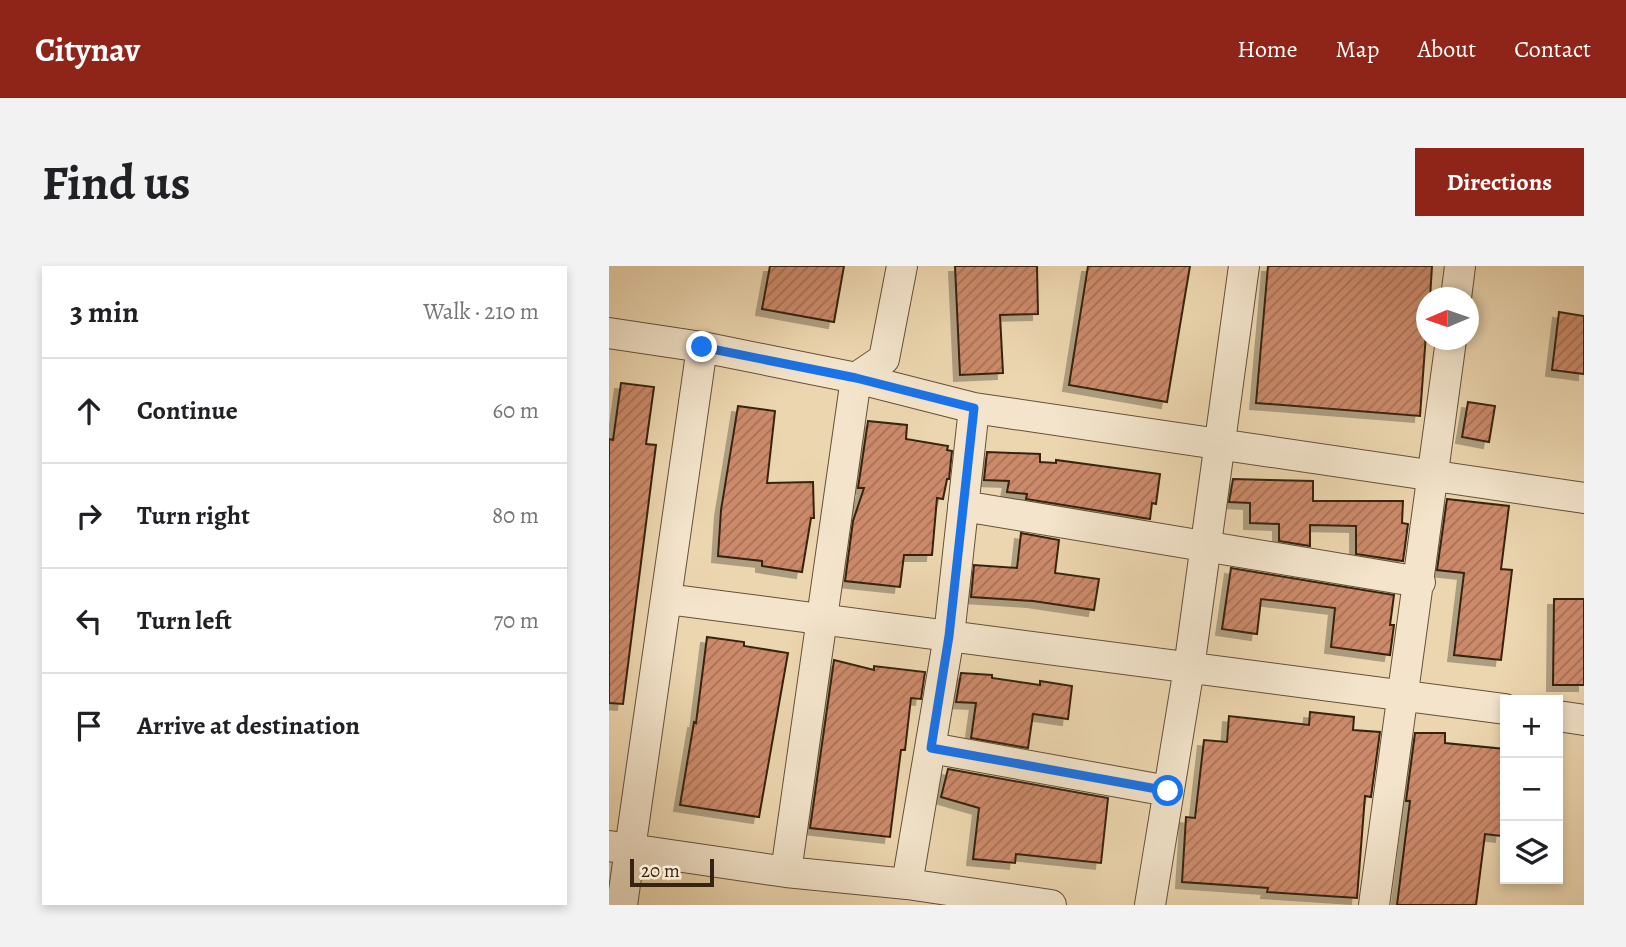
<!DOCTYPE html>
<meta charset="utf-8">
<style>
:root{--surface:#fff;--page:#f2f2f2;--text:#202124;--muted:#757577;--line:#e0e0e0;--accent:#8f2418}
body{margin:0;font-family:Alegreya,serif;background:var(--page);color:var(--text)}
.controls{position:absolute;right:21px;bottom:21px;display:grid;overflow:hidden;border-radius:0px;box-shadow:0 4px 10px #0003}
.controls button{width:63px;height:63px;display:grid;place-items:center;padding:0;border:0;border-bottom:2px solid var(--line);background:var(--surface);color:var(--text);font:35px sans-serif}
.compass{position:absolute;left:807px;top:21px;width:63px;height:63px;border-radius:50%;background:var(--surface);box-shadow:0 4px 10px #0003;rotate:268deg}
.scale{position:absolute;left:21px;bottom:18px;width:84px;box-sizing:border-box;padding-left:7px;border:4px solid #372311;border-top:0;font-size:19px;line-height:24px;white-space:nowrap;color:#372311;-webkit-text-stroke:5px #f3e4cb;paint-order:stroke}
.stop{position:absolute;width:21px;height:21px;margin:-16px;border:5px solid #1a73e8;border-radius:50%;background:#fff}
.stop.end{background:#1a73e8;border-color:#fff;box-shadow:0 2px 7px #0008}
.list{margin:0;padding:0;list-style:none}
h2{display:flex;justify-content:space-between;align-items:center;height:91px;margin:0;padding:0 28px;font-size:30px}
h2 small{font-size:23px;font-weight:400;color:var(--muted)}
.list li{display:grid;grid-template-columns:46px 1fr auto;gap:21px;align-items:center;box-sizing:border-box;height:105px;padding:0 28px;border-top:2px solid var(--line)}
.list b{display:block;font-size:26px;white-space:nowrap}
.list em{font-size:23px;font-style:normal;color:var(--muted)}
.icon{flex:none;width:38px;height:38px;fill:none;stroke:currentColor;stroke-width:2;stroke-linecap:round;stroke-linejoin:round}
.map{position:relative;flex:none;width:975px;height:639px;overflow:hidden;border-radius:0px}
header{display:flex;align-items:center;gap:42px;box-sizing:border-box;height:98px;padding:0 35px;background:var(--accent);color:#fff}
header strong{font-size:33px}
nav{display:flex;gap:38px;margin-inline-start:auto;font-size:24px}
.intro{display:flex;align-items:center;justify-content:space-between;box-sizing:border-box;height:168px;padding:0 42px}
h1{margin:0;font-size:49px}
.button{padding:18px 32px;border-radius:0px;background:var(--accent);color:#fff;font-size:24px;font-weight:700}
main{display:flex;gap:42px;padding:0 42px}
aside{flex:1;background:var(--surface);border-radius:0px;box-shadow:0 4px 10px #0003}
.map>svg:first-child{display:block}
.building{fill:url(#building-hatch);stroke:#372311;stroke-width:2;filter:url(#shadow)}
.lines{fill:none;stroke-linecap:round;stroke-linejoin:round}
.minor-casing{stroke:#645038;stroke-width:32}
.minor{stroke:#f3e4cb;stroke-width:30}
.route{stroke:#1a73e8;stroke-width:9}
</style>
<header>
<strong>Citynav</strong>
<nav><a>Home</a><a>Map</a><a>About</a><a>Contact</a></nav>
</header>
<div class="intro"><h1>Find us</h1><a class="button">Directions</a></div>
<main>
<aside>
<h2>3 min<small>Walk · 210 m</small></h2>
<ul class="list">
<li><svg class="icon" aria-label="ahead" viewBox="0 0 24 24"><path d="M12 20V5M6 11l6-6 6 6"/></svg><div><b>Continue</b></div><em>60 m</em></li>
<li><svg class="icon" aria-label="right" viewBox="0 0 24 24"><path d="M7 20v-9h11M14 6l5 5-5 5"/></svg><div><b>Turn right</b></div><em>80 m</em></li>
<li><svg class="icon" aria-label="left" viewBox="0 0 24 24"><path d="M17 20v-9H6M10 6l-5 5 5 5"/></svg><div><b>Turn left</b></div><em>70 m</em></li>
<li><svg class="icon" aria-label="arrive" viewBox="0 0 24 24"><path d="M6 21V4h12l-3 4 3 4H6"/></svg><div><b>Arrive at destination</b></div></li>
</ul>
</aside>
<div class="map">
<svg width="975" height="639" viewBox="0 0 975 639">
<defs>
<pattern id="building-hatch" width="6" height="6" patternUnits="userSpaceOnUse" patternTransform="scale(1.75)"><rect width="6" height="6" fill="#cc8a6b"/><path d="M-1 1l2-2M0 6l6-6M5 7l2-2" fill="none" stroke="#a67057"/></pattern>
<filter id="shadow"><feDropShadow dx="-6" dy="6" stdDeviation="0" flood-color="#0004"/></filter>
</defs>
<rect width="100%" height="100%" fill="#ecd6af"/>
<filter id="stains"><feTurbulence type="fractalNoise" baseFrequency=".00286" numOctaves="4"/><feColorMatrix values="0 0 0 0 .2 0 0 0 0 .09 0 0 0 0 .02 0 0 0 .5 -.17"/></filter>
<radialGradient id="worn" r=".72"><stop offset=".6" stop-color="#630" stop-opacity="0"/><stop offset="1" stop-color="#630" stop-opacity=".3"/></radialGradient>
<path class="building" d="M161,0H235L225,56L153,43Z
M346,0H428L429,48L391,49L394,107L351,109Z
M479,0H581L558,136L460,119Z
M659,0H823L821,32H817V68L811,150L647,137Z
M950,46L975,50V108L943,104Z
M12,117L45,121L37,178L47,179L14,438L0,437V173L4,174Z
M859,136L886,140L880,176L853,171Z
M129,140L166,145L158,217L204,216L205,252H202L193,306L153,300V295L109,290L112,244Z
M259,155L298,159L297,173L339,180L338,184L343,185L340,213H338L334,233L328,232L323,289H295L291,321L236,315L244,255L255,222H249Z
M378,186L431,188V196L447,197V194L551,208L547,238L543,237L541,253L417,233L418,228L398,226L400,215L375,214Z
M624,213L704,215V235H794L793,257L799,258L794,295L747,288V260L701,259V280L670,275V258L641,257V237L620,236Z
M838,233L900,240L892,303L903,304L892,394L845,389L855,307L828,304Z
M412,267L450,274L446,307L490,313L485,344L424,335L362,331L365,299L408,302Z
M622,302L785,329L781,359H785L781,389L722,381L726,342L652,333L648,368L613,363Z
M945,333H975V419H944Z
M98,371L135,376V380L179,387L150,551L71,539L85,456L87,457Z
M225,394L265,404V400L316,406L312,433L302,432L296,484H292L281,571L201,562Z
M352,407L383,409V412L431,419V415L463,420L459,453L424,448L419,482L362,472L367,437L347,436Z
M701,446L745,451L744,464L771,466L762,531L756,530L748,632L658,626L659,622L573,616L577,551L586,552L595,474L618,476L620,450L700,459Z
M806,467H836V477L896,483V535L892,570L876,568L867,639H788L801,535H797Z
M339,503L499,532L492,597L407,588L406,597L364,593L370,542L332,531Z"/>
<g class="lines">
<g class="minor-casing">
<path id="minor" d="M847,32L851,0
M0,67L93,81L247,112L365,142L975,232
M354,240L811,316
M58,333L896,443
M949,450L975,454
M322,482L559,525
M0,580L177,606L298,618L442,639
M177,606L247,112L275,93L293,0
M298,618L340,370L365,142
M13,639L93,81
M541,639L580,402L635,0
M765,639L842,74"/>
</g>
<use href="#minor" class="minor"/>
</g>
<g class="lines">
<path class="route" d="M93,81L247,112L365,142L340,370L322,482L559,525"/>
</g>
<rect width="100%" height="100%" filter="url(#stains)"/>
<rect width="100%" height="100%" fill="url(#worn)"/>
</svg>
<div class="controls">
<button>+</button>
<button>−</button>
<button><svg class="icon" aria-label="layers" viewBox="0 0 24 24"><path d="M12 4l9 5-9 5-9-5zM3 14l9 5 9-5"/></svg></button>
</div>
<svg class="compass" viewBox="-18 -18 36 36"><path d="M0-13l5 13h-10z" fill="#e53935"/><path d="M0 13l5-13h-10z" fill="#757577"/></svg>
<div class="scale">20 m</div>
<div class="stop" style="left:559px;top:525px"></div>
<div class="stop end" style="left:93px;top:81px"></div>
</div>
</main>
